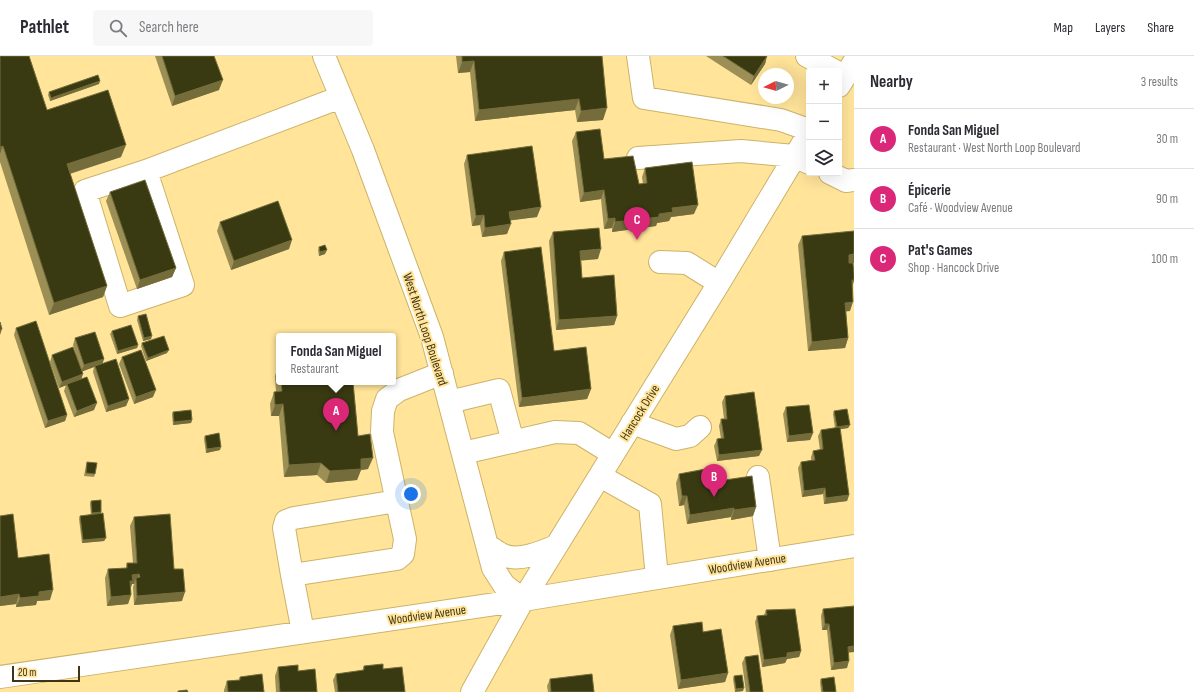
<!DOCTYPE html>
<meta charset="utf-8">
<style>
:root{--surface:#fff;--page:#f7f7f7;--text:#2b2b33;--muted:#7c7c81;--line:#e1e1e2;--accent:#db2777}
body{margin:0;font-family:"Sofia Sans Condensed",sans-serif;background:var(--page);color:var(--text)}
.controls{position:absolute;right:12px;top:12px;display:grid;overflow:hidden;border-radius:4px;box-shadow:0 4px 16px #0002}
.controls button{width:36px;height:36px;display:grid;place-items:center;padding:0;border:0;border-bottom:1px solid var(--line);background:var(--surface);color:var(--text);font:20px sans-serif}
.compass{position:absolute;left:758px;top:12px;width:36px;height:36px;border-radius:50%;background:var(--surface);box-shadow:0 4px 16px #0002;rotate:265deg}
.scale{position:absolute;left:12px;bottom:10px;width:68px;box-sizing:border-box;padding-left:4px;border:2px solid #3f3415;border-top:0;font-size:11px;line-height:14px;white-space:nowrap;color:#3f3415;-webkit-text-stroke:3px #ffe49a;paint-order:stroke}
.you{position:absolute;left:411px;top:438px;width:14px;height:14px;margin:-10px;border:3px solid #fff;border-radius:50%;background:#1a73e8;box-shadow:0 0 0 6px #1a73e833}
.badge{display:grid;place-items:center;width:26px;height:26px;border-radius:50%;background:var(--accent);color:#fff;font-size:13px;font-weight:700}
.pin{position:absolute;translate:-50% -33px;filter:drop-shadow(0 1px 2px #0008)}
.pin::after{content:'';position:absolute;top:21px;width:14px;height:12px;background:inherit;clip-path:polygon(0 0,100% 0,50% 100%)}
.popup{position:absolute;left:276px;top:277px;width:120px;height:52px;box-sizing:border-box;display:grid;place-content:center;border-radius:4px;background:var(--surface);filter:drop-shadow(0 1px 3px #0005);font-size:13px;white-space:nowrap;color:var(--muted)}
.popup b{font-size:15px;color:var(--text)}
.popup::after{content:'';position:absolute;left:50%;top:100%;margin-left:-8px;border:8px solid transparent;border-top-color:var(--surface)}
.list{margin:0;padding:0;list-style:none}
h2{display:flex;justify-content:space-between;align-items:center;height:52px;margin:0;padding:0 16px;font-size:17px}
h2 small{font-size:13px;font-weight:400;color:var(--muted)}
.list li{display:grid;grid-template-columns:26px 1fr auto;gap:12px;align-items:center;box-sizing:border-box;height:60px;padding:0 16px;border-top:1px solid var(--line)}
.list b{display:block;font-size:15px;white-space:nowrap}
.list p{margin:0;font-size:13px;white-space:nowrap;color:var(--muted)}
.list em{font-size:13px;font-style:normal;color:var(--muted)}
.icon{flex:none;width:22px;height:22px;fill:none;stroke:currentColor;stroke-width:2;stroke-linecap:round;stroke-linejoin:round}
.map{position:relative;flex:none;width:854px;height:636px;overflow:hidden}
header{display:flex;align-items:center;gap:24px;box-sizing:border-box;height:56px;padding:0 20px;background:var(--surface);border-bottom:1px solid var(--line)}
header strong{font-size:19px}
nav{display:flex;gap:22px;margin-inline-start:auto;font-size:14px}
.search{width:280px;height:36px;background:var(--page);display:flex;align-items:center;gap:10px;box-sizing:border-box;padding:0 14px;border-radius:4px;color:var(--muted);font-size:15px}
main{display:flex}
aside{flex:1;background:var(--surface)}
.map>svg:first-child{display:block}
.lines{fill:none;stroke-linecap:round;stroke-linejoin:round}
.minor-casing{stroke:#ccb369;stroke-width:24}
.minor{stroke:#fff;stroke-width:22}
.wall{fill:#9c8f56}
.shaded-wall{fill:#746d3b}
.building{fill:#393a12;stroke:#746d3b}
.labels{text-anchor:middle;stroke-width:4;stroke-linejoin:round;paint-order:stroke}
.street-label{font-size:13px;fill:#3f3415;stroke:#ffe49a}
</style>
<header>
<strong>Pathlet</strong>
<div class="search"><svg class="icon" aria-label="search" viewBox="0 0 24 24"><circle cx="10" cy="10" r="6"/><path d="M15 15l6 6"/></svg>Search here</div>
<nav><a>Map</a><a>Layers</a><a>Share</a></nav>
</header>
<main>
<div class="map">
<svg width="854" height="636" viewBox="0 0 854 636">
<rect width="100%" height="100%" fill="#ffe49a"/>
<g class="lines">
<g class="minor-casing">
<path id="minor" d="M324,0L363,94L432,281L493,512L504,529L523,544
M638,0L644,42L781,64L809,74
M807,0L835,15
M839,30L854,6
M638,102L741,95L794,100L809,107
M146,115L183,229L120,250L85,135L146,115L341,41
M830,117L846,125L854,124
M660,206L687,207L719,227
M449,346L499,334L513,386
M632,367L676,383L690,380L700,371
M463,397L555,376L579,377L613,398
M600,420L650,448L657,522
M758,421L770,504
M487,489C492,492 498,497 503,499C519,506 542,496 556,490
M292,519L284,472L286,465L294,462L397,445
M303,576L292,519L397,503L403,498L405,483L382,376L383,355L387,343L399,334L442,317
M0,621L523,544L854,490
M472,636L523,544L719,227L809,77"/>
</g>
<use href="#minor" class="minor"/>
</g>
<path class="wall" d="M0,0L47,54L121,101L70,118L107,230L103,241L49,259L0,106Z
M155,0H214L219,34L172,50Z
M456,0H602L603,64L577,66L575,54L475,65L470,16L458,17Z
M706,0H767L765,8L751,29Z
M99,28L50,45L48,39L49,36Z
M576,76L604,103L639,128H643L642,121L645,112L694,158L671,161L669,165L657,167L656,170L612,176V172L604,173L601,143L580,146L572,85Z
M467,99L537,161L510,164L507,178L482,181L480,169L472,170L464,108Z
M110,136L176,212L172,221L137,233L106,145Z
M220,166L289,193L231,214L217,175Z
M553,176L598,203L581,204L582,222L617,260L614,269L556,274L549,185Z
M802,180L854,207H853L852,230L850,255H846L848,282L845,292L808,295L798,189Z
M319,191L325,198L319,200L318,194Z
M504,196L554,295L591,333L587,343L519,351L501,205Z
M138,260L151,283L143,285L137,264Z
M16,272L67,359L65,365L45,372L14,279Z
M112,275L138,289L137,292L117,298L110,278Z
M75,282L104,303L102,307L129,343L126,350L106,356L93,316L94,311L82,315L81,323L94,354L74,361L64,335L66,329L59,332L50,306L52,299L76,298L73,289Z
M142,287L167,297L146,305L141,290Z
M122,301L153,341L134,348L119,308Z
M279,308V326H353L358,380L368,413L361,414L357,424L326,427L317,419L284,421L279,360H271L270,348L274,336H276L275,320Z
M725,340L759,400L717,405L714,390L717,383H721L719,370L721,363H724L722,346Z
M786,351L813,377L810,384L787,386L783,358Z
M834,355L850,369L848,372L840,373L849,439L847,445L824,448L823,438L802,441L798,412L801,406L811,404V401L813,395L820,394L818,380L821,374L835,372L833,358Z
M173,356L192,364L191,367L173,369L172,359Z
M205,380L220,394L206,397L204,383Z
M87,406L95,418L94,421L84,420L86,409Z
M679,418L718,425L756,451L753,460L731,464V461L687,468L684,449L679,450L676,427Z
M91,445L101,457L106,482L104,485L82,487L79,463L80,460L91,459L90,448Z
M0,460L18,502L50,544L37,545L36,549L16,551V548L0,550Z
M134,461L174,513L182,545L134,549L133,531L134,528H132L131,531V539L128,548L107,550L105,522L108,513L126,512L127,507H133L130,470Z
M823,553L848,597L847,612L831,614L827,574H822L821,560Z
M766,554L801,595L799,601L787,603L785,607L762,611L755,566L757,560L764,559Z
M673,570L703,576L728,617L725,626L678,633L670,579Z
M745,601L763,636H746L742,607Z
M364,610L383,613L405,636H335L333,624L336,618L362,615Z
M278,611L298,615L317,636H276L275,620Z
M734,620L743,635L735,636L733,623Z
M240,621L264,636H224V634L227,625L239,624Z
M550,623L594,636H548L547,630Z
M821,623L836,636H821L820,626Z"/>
<path class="shaded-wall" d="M767,0L765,8L751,29L754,20Z
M474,5L470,16L458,17L462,6Z
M223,24L219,34L172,50L175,40Z
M100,25L99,28L50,45L51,42Z
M579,43L575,54L475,65L479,54Z
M607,52L603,64L577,66L581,55Z
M126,89L121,101L62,120L67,108Z
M3,90L0,98V91Z
M604,134L601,143L580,146L584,137Z
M698,149L694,158L671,161L669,165L657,167L656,170L612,176L615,166L672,152Z
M541,151L537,161L506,165L509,156Z
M484,159L480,169L472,170L476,160Z
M615,162L612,172L604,173L608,163Z
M511,168L507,178L482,181L485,172Z
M292,184L289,193L231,214L234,205Z
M601,193L598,203L577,205L580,195Z
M327,194L325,198L319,200L320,196Z
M854,198V207L845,208L849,199Z
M176,212L172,221L137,233L140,224Z
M852,224H854V225L851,233Z
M107,230L103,241L49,259L54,247Z
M853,246L850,255L842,256L845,247Z
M617,260L614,269L556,274L559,264Z
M2,273L0,279V274Z
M152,280L151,283L143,285L144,282Z
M848,282L845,292L808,295L812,286Z
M138,289L137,292L117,298L118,295Z
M169,294L167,297L146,305L148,302Z
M104,303L102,309L95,310L94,311L81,316L84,309Z
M83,318L81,324L59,332L62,326Z
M591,333L587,343L519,351L522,342Z
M156,334L153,341L134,348L136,341Z
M129,343L126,350L106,356L108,350Z
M97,347L94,354L74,361L77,355Z
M283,348L279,360H271L275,349Z
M67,359L65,365L45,372L48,365Z
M192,364L191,367L173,369L174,366Z
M850,369L848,372L835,374L837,371Z
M813,377L810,384L787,386L789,380Z
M221,391L220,394L206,397L207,393Z
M762,394L759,400L717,405L719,399Z
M373,402L368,413L361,414L357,424L326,427L330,415L361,403Z
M321,407L317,419L284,421L289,409Z
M825,432L823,438L802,441L804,435Z
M849,439L847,445L824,448L826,442Z
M682,440H687L684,449L679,450Z
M756,451L753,460L731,464L734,454Z
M734,452L731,461L687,468L690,459Z
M101,456L100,460H91L92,457Z
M106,482L104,485L82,487L83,484Z
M139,518L136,527V522L134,528H132L130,534L127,535L132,519Z
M53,534L50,544L37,545L36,549L16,551L20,542L39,536Z
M185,536L182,545L134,549L137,540Z
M19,538L16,548L0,550V541Z
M131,539L128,548L107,550L111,541Z
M825,568H829L827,574H822Z
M854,590V596L845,597L848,591Z
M801,595L799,601L787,603L785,607L762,611L764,604L787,597Z
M849,605L847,612L831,614L834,607Z
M728,617L725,626L678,633L681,624Z
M744,632L743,635L735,636L736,633Z"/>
<path class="building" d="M0,0H29L47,54L108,34L126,89L67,108L107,230L54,247L3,90L0,91Z
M162,0H214L223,24L175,40Z
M462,0H602L607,52L581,55L579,43L479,54L474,5L462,6Z
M723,0H767L754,20Z
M98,19L100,25L51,42L49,36Z
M600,73L604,103L633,100L639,128L647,127L645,112L692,106L698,149L672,152L673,156L659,158V161L615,166V162L608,163L604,134L584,137L576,76Z
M532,90L541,151L509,156L511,168L485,172L484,159L476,160L467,99Z
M145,124L176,212L140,224L110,136Z
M278,145L292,184L234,205L220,166Z
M599,172L601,193L580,195L582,222L614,219L617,260L559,264L553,176Z
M854,175V198L849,199V207H853L854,218V224H852L853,246L845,247L848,282L812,286L802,180Z
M325,189L327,194L320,196L319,191Z
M541,191L554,295L586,291L591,333L522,342L504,196Z
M146,258L152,280L144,282L138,260Z
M36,265L67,359L48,365L16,272Z
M0,266L2,273L0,274Z
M131,269L138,289L118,295L112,275Z
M95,276L104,303L84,309L75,282Z
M164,280L169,294L148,302L142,287Z
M73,291L83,318L62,326L52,299Z
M141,294L156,334L136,341L122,301Z
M116,303L129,343L108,350L95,310Z
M87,321L97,347L77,355L67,328Z
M281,326H353L358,380L370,378L373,402L361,403V413L330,415L321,407L289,409L283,348L275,349L274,336L282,335Z
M754,336L762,394L719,399L717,383L724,382L721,363H727L725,340Z
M809,349L813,377L789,380L786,351Z
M847,353L850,369L837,371L834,355Z
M191,354L192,364L174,366L173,356Z
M840,371L849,439L826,442L825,432L804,435L801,406L815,404L813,395L823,393L821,374Z
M219,377L221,391L207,393L205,380Z
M87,406L97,407L95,418L86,417Z
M716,411L718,425L752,420L756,451L734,454V452L690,459L687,440H682L679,418Z
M101,444V456L92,457L91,445Z
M103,457L106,482L83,484L80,460Z
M13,458L18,502L49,498L53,534L39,536V540L20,542L19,538L0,541V460Z
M170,458L174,513H183L185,536L137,540L136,522L140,521L139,518L132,519L133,525H130L131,539L111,541L108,513L127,512V507H137L134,461Z
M854,550V590L848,591L849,605L834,607L829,568H825L823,553Z
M795,553L801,595L787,597V601L764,604L757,560L767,559L766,554Z
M702,566L703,576L721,573L728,617L681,624L673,570Z
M758,599L763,636H750L745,601Z
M383,608V613L402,611L405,636H338L336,618L364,614V610Z
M298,609V615L315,613L317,636H280L278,611Z
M262,618L264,636H228L227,625L240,624V621Z
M592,618L594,636H551L550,623Z
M742,619L744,632L736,633L734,620Z
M834,621L836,636H823L821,623Z
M187,634L188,636H178V635Z"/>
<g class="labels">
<g class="street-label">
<text transform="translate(426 273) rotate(72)" y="5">West North Loop Boulevard</text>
<text transform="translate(639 356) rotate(-58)" y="5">Hancock Drive</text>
<text transform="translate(747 507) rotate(-9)" y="5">Woodview Avenue</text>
<text transform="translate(427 558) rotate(-8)" y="5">Woodview Avenue</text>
</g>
</g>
</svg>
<div class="controls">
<button>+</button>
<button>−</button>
<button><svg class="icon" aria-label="layers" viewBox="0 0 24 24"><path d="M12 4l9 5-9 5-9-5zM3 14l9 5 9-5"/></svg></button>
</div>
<svg class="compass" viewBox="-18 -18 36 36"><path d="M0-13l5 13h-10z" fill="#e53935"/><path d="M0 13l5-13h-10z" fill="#7c7c81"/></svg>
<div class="scale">20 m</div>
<div class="you"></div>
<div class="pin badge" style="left:336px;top:375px">A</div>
<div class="popup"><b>Fonda San Miguel</b>Restaurant</div>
<div class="pin badge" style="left:714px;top:441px">B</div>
<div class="pin badge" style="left:637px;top:184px">C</div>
</div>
<aside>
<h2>Nearby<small>3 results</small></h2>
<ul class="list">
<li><span class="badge">A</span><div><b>Fonda San Miguel</b><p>Restaurant · West North Loop Boulevard</p></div><em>30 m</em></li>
<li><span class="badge">B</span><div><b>Épicerie</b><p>Café · Woodview Avenue</p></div><em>90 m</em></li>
<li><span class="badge">C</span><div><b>Pat's Games</b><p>Shop · Hancock Drive</p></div><em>100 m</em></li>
</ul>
</aside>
</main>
